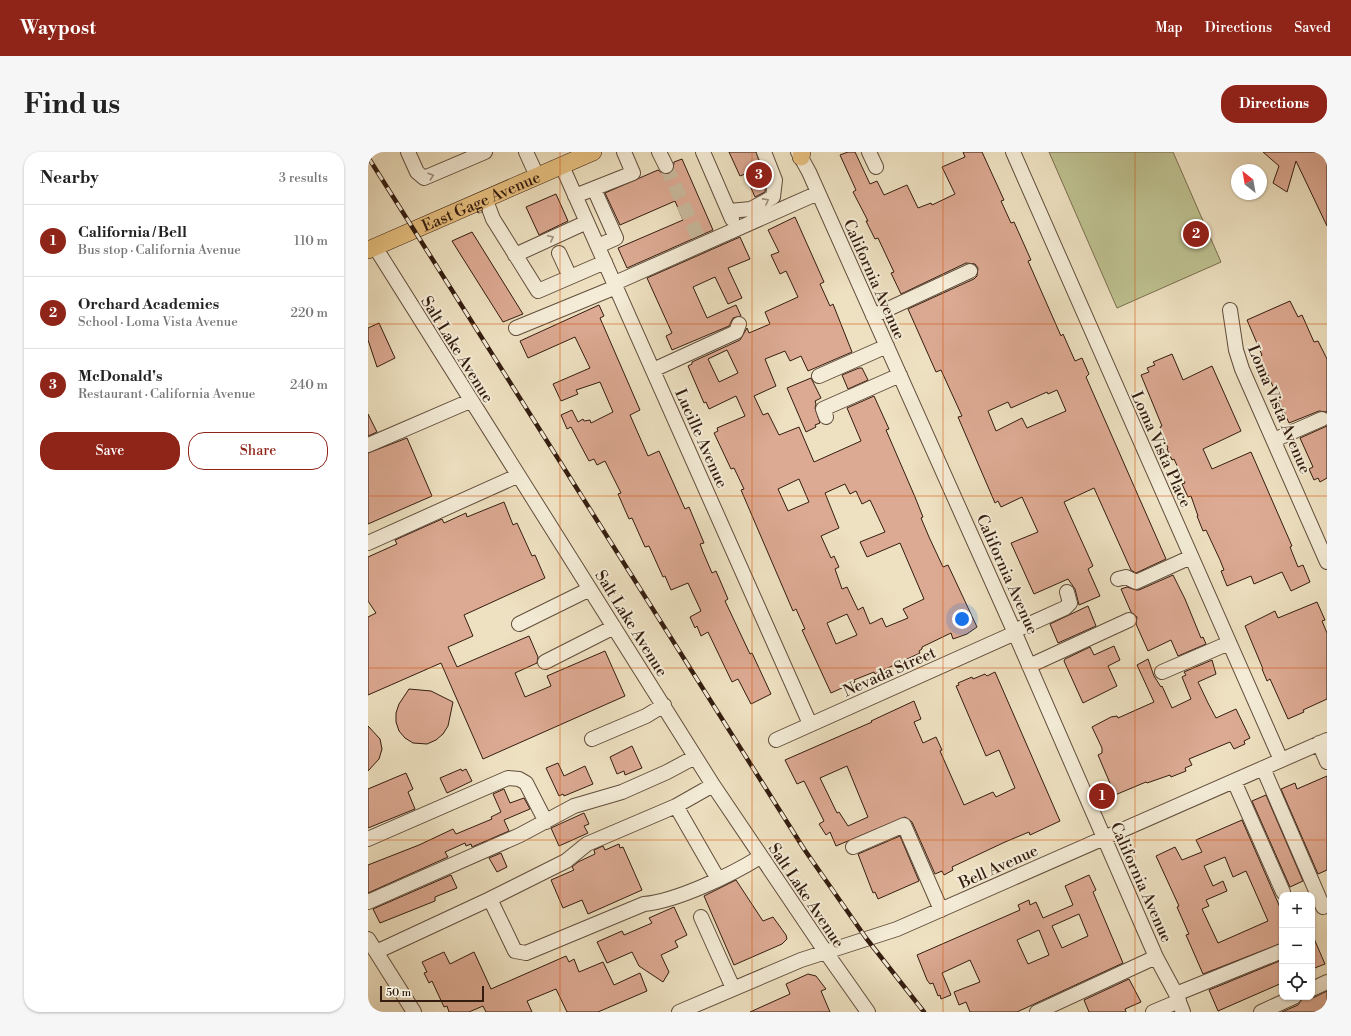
<!DOCTYPE html>
<meta charset="utf-8">
<style>
:root{--surface:#fff;--page:#f6f6f6;--text:#222;--muted:#767676;--line:#e0e0e0;--accent:#8f2418}
body{margin:0;font-family:"Libre Bodoni",serif;background:var(--page);color:var(--text)}
.controls{position:absolute;right:12px;bottom:12px;display:grid;overflow:hidden;border-radius:8px;box-shadow:0 1px 3px #0004}
.controls button{width:36px;height:36px;display:grid;place-items:center;padding:0;border:0;border-bottom:1px solid var(--line);background:var(--surface);color:var(--text);font:20px sans-serif}
.compass{position:absolute;left:863px;top:12px;width:36px;height:36px;border-radius:50%;background:var(--surface);box-shadow:0 1px 3px #0004;rotate:329deg}
.scale{position:absolute;left:12px;bottom:10px;width:104px;box-sizing:border-box;padding-left:4px;border:2px solid #341d10;border-top:0;font-size:11px;line-height:14px;white-space:nowrap;color:#341d10;-webkit-text-stroke:3px #f4ecd7;paint-order:stroke}
.you{position:absolute;left:594px;top:467px;width:14px;height:14px;margin:-10px;border:3px solid #fff;border-radius:50%;background:#1a73e8;box-shadow:0 0 0 6px #1a73e833}
.badge{display:grid;place-items:center;width:26px;height:26px;border-radius:50%;background:var(--accent);color:#fff;font-size:13px;font-weight:700}
.pin{position:absolute;translate:-50% -50%;border:2px solid #fff;box-shadow:0 1px 4px #0006}
.list{margin:0;padding:0;list-style:none}
h2{display:flex;justify-content:space-between;align-items:center;height:52px;margin:0;padding:0 16px;font-size:17px}
h2 small{font-size:13px;font-weight:400;color:var(--muted)}
.list li{display:grid;grid-template-columns:26px 1fr auto;gap:12px;align-items:center;box-sizing:border-box;height:72px;padding:0 16px;border-top:1px solid var(--line)}
.list b{display:block;font-size:15px;white-space:nowrap}
.list p{margin:0;font-size:13px;white-space:nowrap;color:var(--muted)}
.list em{font-size:13px;font-style:normal;color:var(--muted)}
.actions{display:flex;gap:8px;padding:12px 16px}
.actions a{flex:1;padding:9px 0;border:1px solid var(--accent);border-radius:16px;text-align:center;font-size:14px;color:var(--accent)}
.actions .main{background:var(--accent);color:#fff}
.icon{flex:none;width:22px;height:22px;fill:none;stroke:currentColor;stroke-width:2;stroke-linecap:round;stroke-linejoin:round}
.map{position:relative;flex:none;width:959px;height:860px;overflow:hidden;border-radius:16px}
header{display:flex;align-items:center;gap:24px;box-sizing:border-box;height:56px;padding:0 20px;background:var(--accent);color:#fff}
header strong{font-size:19px}
nav{display:flex;gap:22px;margin-inline-start:auto;font-size:14px}
.intro{display:flex;align-items:center;justify-content:space-between;box-sizing:border-box;height:96px;padding:0 24px}
h1{margin:0;font-size:28px}
.button{padding:10px 18px;border-radius:16px;background:var(--accent);color:#fff;font-size:14px;font-weight:700}
main{display:flex;gap:24px;padding:0 24px}
aside{flex:1;background:var(--surface);border-radius:16px;box-shadow:0 1px 3px #0004}
.map>svg:first-child{display:block}
.green{fill:#bec190;stroke:#796f50}
.building{fill:#dca992;stroke:#341d10;fill-rule:evenodd}
.lines{fill:none;stroke-linecap:round;stroke-linejoin:round}
.minor-tunnel{stroke:#c9ba9e;stroke-width:14;stroke-dasharray:14 7;stroke-linecap:butt}
.minor-casing{stroke:#624e3c;stroke-width:16}
.major-casing{stroke:#341d10;stroke-width:18}
.minor{stroke:#f4ecd7;stroke-width:14}
.major{stroke:#e7c080;stroke-width:17}
.rail-casing{stroke:#341d10;stroke-width:4.5}
.rail{stroke:#f4ecd7;stroke-width:3;stroke-dasharray:9;stroke-linecap:butt}
.oneway{stroke:#9e8f7d}
.grid{fill:none;stroke:#d6530c;stroke-width:1;stroke-opacity:0.55}
.labels{text-anchor:middle;stroke-width:4;stroke-linejoin:round;paint-order:stroke}
.street-label{font-size:16px;fill:#341d10;stroke:#f4ecd7}
</style>
<header>
<strong>Waypost</strong>
<nav><a>Map</a><a>Directions</a><a>Saved</a></nav>
</header>
<div class="intro"><h1>Find us</h1><a class="button">Directions</a></div>
<main>
<aside>
<h2>Nearby<small>3 results</small></h2>
<ul class="list">
<li><span class="badge">1</span><div><b>California / Bell</b><p>Bus stop · California Avenue</p></div><em>110 m</em></li>
<li><span class="badge">2</span><div><b>Orchard Academies</b><p>School · Loma Vista Avenue</p></div><em>220 m</em></li>
<li><span class="badge">3</span><div><b>McDonald's</b><p>Restaurant · California Avenue</p></div><em>240 m</em></li>
</ul>
<div class="actions"><a class="main">Save</a><a>Share</a></div>
</aside>
<div class="map">
<svg width="959" height="860" viewBox="0 0 959 860">
<rect width="100%" height="100%" fill="#eee1c1"/>
<filter id="stains"><feTurbulence type="fractalNoise" baseFrequency=".005" numOctaves="4"/><feColorMatrix values="0 0 0 0 .2 0 0 0 0 .09 0 0 0 0 .02 0 0 0 .5 -.17"/></filter>
<radialGradient id="worn" r=".72"><stop offset=".6" stop-color="#630" stop-opacity="0"/><stop offset="1" stop-color="#630" stop-opacity=".3"/></radialGradient>
<path class="green" d="M681,0H805L853,110L749,156Z"/>
<path class="building" d="M361,0H388L398,29L397,40L387,45L377,22L372,24Z
M480,0H487L502,32L509,29L516,43L539,33L550,56L563,51L564,53L587,42L574,15L597,5L595,0H614L636,48L633,49L643,71L646,70L663,108L660,109L693,184L695,182L707,209L714,206L721,222L718,225L798,407L768,421L763,418L726,336L696,350L725,414L720,417L732,444L711,453L707,437L700,427L666,442L643,391L670,380L654,345L633,355L630,349L627,351L590,265L594,264L573,218L568,220L540,157L606,127L609,124L610,116L607,112L598,111L533,142L523,121L526,120L510,86L507,87L498,69H500L485,40L488,38L472,3ZM689,238L698,259L659,276L654,266L628,279L620,259L640,250L643,256L679,240L680,242Z
M895,0H959V74L928,9L919,40L905,31L911,14Z
M314,7L345,78L259,116L250,96L315,68L307,49L252,73L237,41L290,18L294,21L301,22L305,18L306,10Z
M188,42L200,69L171,83L158,55Z
M427,65L456,130L452,132L462,154L465,152L484,200L440,219L433,204L422,209L417,199L397,207L408,234L386,244L395,263L400,261L411,283L431,275L446,310L493,289L479,256L506,244L521,277L518,278L547,345L555,365L553,366L561,385L575,415L580,413L609,475L599,482L585,487L583,481L554,495V497L551,499L552,501L507,522L506,520L486,528L487,530L463,541L434,478L437,477L428,457L425,459L373,338L376,337L366,316L363,317L346,281L350,279L349,276L377,264L368,244L341,257L338,250L336,251L320,214L324,212V210L372,188L379,176L381,181L402,172L397,160L430,145L418,119L412,122L403,103L411,100L400,78ZM359,198L370,221L351,230L340,207ZM431,327L441,350L420,359L410,337ZM477,332L482,342L488,339L494,352L502,348L517,380L492,390L499,405L532,391L556,447L535,457L540,466L518,475L514,466L502,472L495,455L490,458L479,435L474,437L467,417L471,415L466,404L463,406L453,384L471,376L457,341ZM479,462L489,483L468,492L459,471Z
M104,80L155,162L135,170L84,89Z
M372,85L382,107L360,116L374,146L360,152L347,125L325,135L339,166L368,153L373,164L365,166L361,174L304,198L298,184L304,181L279,126Z
M922,149L930,165L934,163L946,190L950,189L959,207V260L951,259L921,271L892,205L894,203L879,168Z
M231,153L236,164L232,166L272,258L262,263L280,304L291,299L317,357L321,355L336,391L332,392L335,400L344,421L348,419L360,447L357,449L382,502L384,501L403,542L383,552L370,527L364,530L340,480L333,484L329,474L327,476L322,465L333,459L320,431L303,438L297,424L295,425L281,394L277,395L264,366L261,367L250,342L253,341L237,309L229,313L226,307L221,309L203,275L199,277L193,263L204,258L210,270L215,267L216,269L222,268L223,271L245,260L232,230L208,238L210,242L193,249L185,232L222,216L207,185L160,206L152,189Z
M11,171L27,206L9,215L0,188V176Z
M804,202L815,228L844,214L873,279L835,297L844,317L883,300L924,394L922,395L930,415L935,413L942,430L923,439L914,420L886,432L883,424L859,434L853,419L856,418L852,408L838,378L835,379L829,364H830L823,344L820,345L814,332L817,331L806,307L804,308L799,297L800,296L793,281H794L792,275L794,274L773,223L781,220L779,216L787,213L785,210Z
M491,216H494L500,228L480,237L474,223Z
M443,226L453,246L447,249L448,252L447,256L452,271L447,273L448,275L438,280L419,236Z
M0,262L9,280L0,284Z
M959,274V326L952,330L950,326L946,328L941,317L945,315L932,286Z
M39,286L64,344L0,372V301Z
M136,350L145,373L149,371L164,404L167,403L177,426L96,463L105,484L80,495L89,515L161,484L170,505L169,511L147,521L157,545L183,534L179,524L237,499L257,544L115,607L73,511L0,543V465L8,461L0,449V405L29,392L27,388L74,367L76,371L98,361L99,365Z
M805,423L817,447L833,486L835,485L838,492L810,504L803,488L780,499L768,472L769,465L763,460L753,437L759,435L768,438H771Z
M949,450L957,468L954,469L959,481V547L935,558L936,560L920,567L902,527L899,529L894,517H895L877,474L907,459L910,466Z
M720,454L728,474L690,491L682,472Z
M746,494L752,508L740,514L749,534L715,551L696,509L697,507L722,495L726,503Z
M780,507L786,524L793,535L794,534L804,556L823,547L814,525L818,523L816,520L844,508L848,522L830,530L840,551L848,566L868,557L882,586L876,589L877,592L866,597L862,590L821,607L824,613L817,616L818,619L803,625L802,623L779,631L778,630L747,643L730,603L734,601V596L724,575L743,565L749,564L750,566L786,550L769,513Z
M627,520L692,669L662,683L661,680L637,690L584,715L585,718L576,723L574,719L567,722L544,670L537,665L468,694L462,680L458,683L451,672L456,669L436,629L429,632L417,608L504,570L503,569L546,549L553,567L546,570L555,591L568,585L574,598L572,599L596,653L625,640L628,645L647,636L631,598L618,604L588,534L591,533L590,531L604,525L605,527L617,522L619,524ZM479,614L500,665L480,674L471,660L469,661L452,626Z
M41,537L63,539L85,550L80,574L75,582L68,588L59,592L45,591L37,586L31,579L28,570V561L31,552Z
M0,574L12,587L14,597L11,607L0,619Z
M264,594L274,616L257,623L256,619L249,622L242,605Z
M190,611L196,624L217,614L225,632L196,644L195,642L191,644L178,616Z
M93,617L94,619L98,617L104,629L79,641L72,626Z
M38,621L45,637L40,640L47,657L0,676V637Z
M959,624V718L950,722L913,637L927,631L929,637Z
M136,637L142,651L156,646L162,657L136,668L141,679L104,695L103,692L98,694L97,691L77,700L80,705L0,741V713L51,693L85,677L88,682L124,667L123,665L133,660L125,642Z
M898,643L935,729L922,735L884,649Z
M216,661L221,672L216,674L220,681L191,694L183,676Z
M874,668L914,760V791L835,822L818,783L821,782L820,780L809,755L811,754L788,704L807,695L814,708L834,700L828,688ZM857,705L865,725L878,719L900,769L850,791L834,757L841,754L838,748L859,739L855,729L845,734L836,714Z
M532,684L551,729L510,747L507,740L505,741L490,702Z
M251,692L252,696L255,695L274,738L220,762L214,748L195,756L183,728L206,718L204,715L210,710L227,702L226,698L235,694L237,698Z
M133,701L139,715L129,720L121,706Z
M83,723L89,736L67,745V749L12,771L5,757Z
M721,723L728,738L725,740L755,811L649,860H602L598,850L591,853L586,840L612,830L602,808L574,821L583,843L573,847L572,843L570,844L565,831L562,832L559,828L549,803L652,758L650,753L661,748L662,753L668,750L675,766L705,753L697,734ZM711,762L720,784L694,796L684,774ZM671,778L681,803L660,812L649,788Z
M368,728L395,769L405,765L418,783L419,787L414,792L366,813L336,744Z
M306,755L319,783L307,789L310,795L293,803L301,820L295,830L271,814L264,800L239,811L229,790L254,779L256,783L284,771L281,766Z
M944,782L957,812L944,817Z
M76,800L82,812L106,800L123,837L198,804L201,810L206,807L211,820L235,810L246,833L272,821L279,839L230,860H199L188,837L159,849L164,860H118L115,854L101,860H81L79,854L76,855L64,829L61,831L56,821L59,820L54,810Z
M914,808V831L850,859L841,838Z
M440,822L448,824L458,837L453,839L462,860H382L422,842L418,832Z
M761,827L773,850L757,857L758,860H721L716,848Z
M959,839V857L953,860H914L930,853L934,847L947,845Z"/>
<g class="lines">
<path class="minor-tunnel" d="M298,14L330,85"/>
<g class="minor-casing">
<path id="minor" d="M40,0L49,20L56,26L117,0
M158,0L169,24
M291,0L298,14
M335,0L364,67
M430,0L441,20L646,479L788,805L808,842L815,860
M501,0L508,15
M645,0L913,608
M194,14L442,572
M226,37L248,86L230,94
M207,44L265,21L256,0
M117,46L125,67L170,139L237,110
M361,59L383,57L405,45L407,28L396,0
M7,95L345,633L457,799L500,860
M191,101L202,125
M147,103L219,70
M247,131L450,41
M862,158L868,198L874,217L959,410
M505,164L602,119
M148,176L248,135
M285,218L368,180L371,172
M451,224L519,194
M458,265L455,257L532,223
M906,288L954,267
M0,293L102,249
M0,391L149,324
M750,427L758,425L768,430L823,405
M151,472L222,437
M646,479L697,456L702,451L699,440
M177,510L246,475
M661,514L761,468
M794,520L861,491
M224,587L278,564L296,553
M408,588L647,481
M951,591L959,610
M895,616L955,755
M866,629L915,740
M345,633L308,654L350,727
M0,687L140,626L151,627L158,631L178,670
M485,695L536,673L573,758
M122,747L198,709L219,692L308,654
M0,750L152,683L206,654L254,640L299,620L327,605
M333,765L365,836
M0,787L46,860
M8,800L122,747L147,799L158,801L276,752C309,749 363,723 392,705
M944,837L959,830
M808,842L914,799
M311,860L433,808L529,777L959,588
M669,860L788,805
M785,860L811,849
M893,860L926,845"/>
</g>
<g class="major-casing">
<g id="major">
<path d="M433,5L434,0"/>
<path id="s1" d="M0,98L225,0"/>
</g>
</g>
<use href="#minor" class="minor"/>
<use href="#major" class="major"/>
<g class="rail-casing">
<path id="rail" d="M0,5L436,697L498,786L556,860"/>
</g>
<use href="#rail" class="rail"/>
</g>
<defs><path id="oneway-chevron" d="M-2-3.5L2.5 0L-2 3.5" fill="none" stroke-width="1.6" stroke-linecap="round" stroke-linejoin="round"/></defs>
<g class="oneway">
<use href="#oneway-chevron" transform="translate(63 24) rotate(-19)"/>
<use href="#oneway-chevron" transform="translate(398 49) rotate(-28)"/>
<use href="#oneway-chevron" transform="translate(183 86) rotate(-25)"/>
</g>
<path class="grid" d="M192,0V860M384,0V860M575,0V860M767,0V860M0,172H959M0,344H959M0,516H959M0,688H959"/>
<g class="labels">
<g class="street-label">
<text dy="6" stroke="none"><textPath href="#s1" startOffset="123">East Gage Avenue</textPath></text>
<text transform="translate(507 127) rotate(66)" y="6">California Avenue</text>
<text transform="translate(90 197) rotate(58)" y="6">Salt Lake Avenue</text>
<text transform="translate(912 257) rotate(67)" y="6">Loma Vista Avenue</text>
<text transform="translate(334 286) rotate(66)" y="6">Lucille Avenue</text>
<text transform="translate(794 297) rotate(66)" y="6">Loma Vista Place</text>
<text transform="translate(640 422) rotate(66)" y="6">California Avenue</text>
<text transform="translate(264 471) rotate(58)" y="6">Salt Lake Avenue</text>
<text transform="translate(521 519) rotate(-24)" y="6">Nevada Street</text>
<text transform="translate(630 714) rotate(-24)" y="6">Bell Avenue</text>
<text transform="translate(774 730) rotate(66)" y="6">California Avenue</text>
<text transform="translate(439 743) rotate(56)" y="6">Salt Lake Avenue</text>
</g>
</g>
<rect width="100%" height="100%" filter="url(#stains)"/>
<rect width="100%" height="100%" fill="url(#worn)"/>
</svg>
<div class="controls">
<button>+</button>
<button>−</button>
<button><svg class="icon" aria-label="locate" viewBox="0 0 24 24"><circle cx="12" cy="12" r="6"/><path d="M12 2v4M12 18v4M2 12h4M18 12h4"/></svg></button>
</div>
<svg class="compass" viewBox="-18 -18 36 36"><path d="M0-13l5 13h-10z" fill="#e53935"/><path d="M0 13l5-13h-10z" fill="#767676"/></svg>
<div class="scale">50 m</div>
<div class="you"></div>
<div class="pin badge" style="left:734px;top:644px">1</div>
<div class="pin badge" style="left:828px;top:82px">2</div>
<div class="pin badge" style="left:391px;top:23px">3</div>
</div>
</main>
